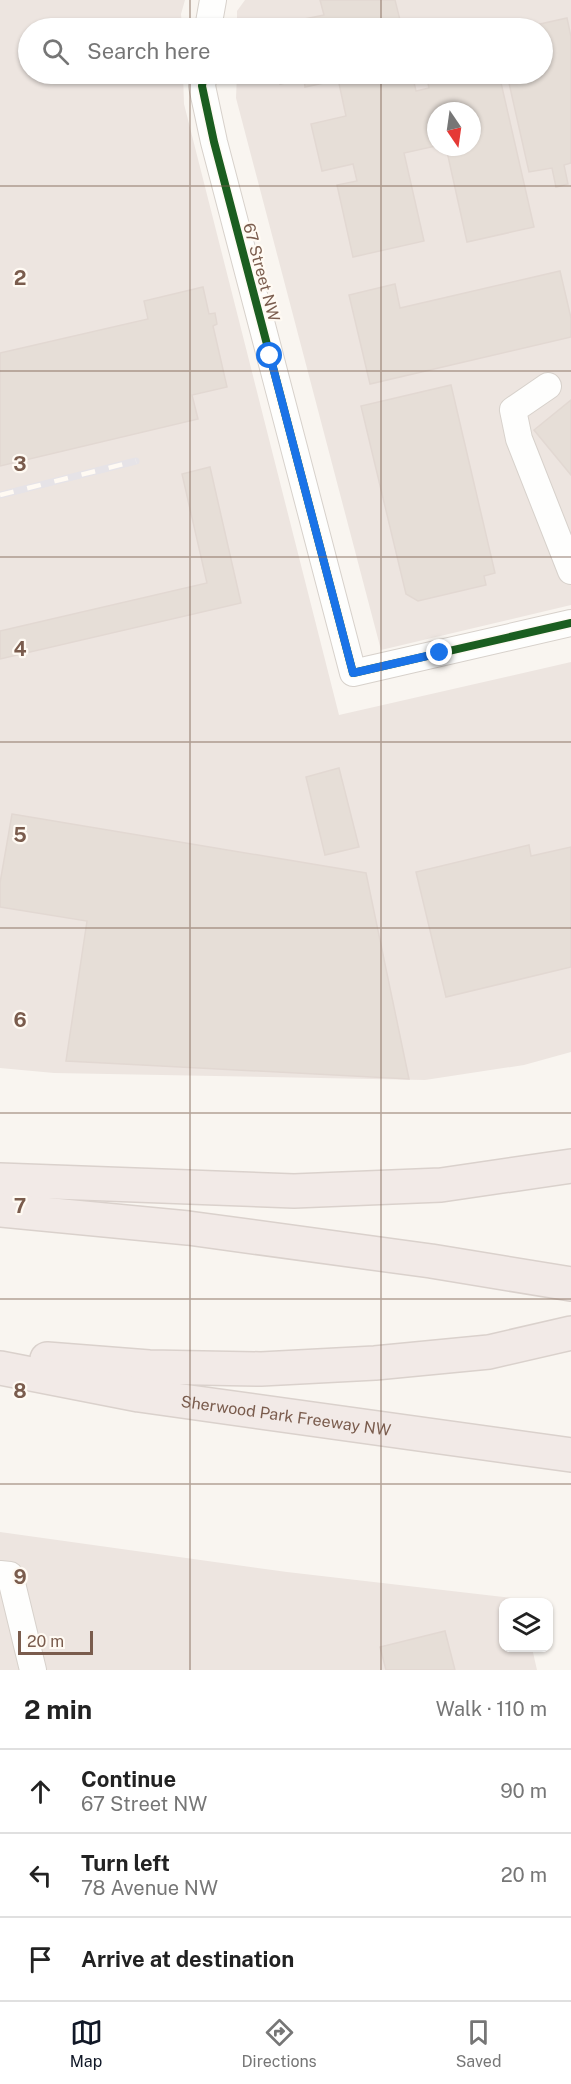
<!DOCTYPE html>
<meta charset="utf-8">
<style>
:root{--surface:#fff;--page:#f2f2f2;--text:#222;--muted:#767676;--line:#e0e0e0;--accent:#111827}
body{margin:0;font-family:"Public Sans",sans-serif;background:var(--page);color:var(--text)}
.controls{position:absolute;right:18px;bottom:18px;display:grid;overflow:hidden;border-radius:12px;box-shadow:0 2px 4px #0004}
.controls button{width:54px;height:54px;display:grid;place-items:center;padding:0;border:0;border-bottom:2px solid var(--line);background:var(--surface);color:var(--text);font:30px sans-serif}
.compass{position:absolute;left:427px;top:102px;width:54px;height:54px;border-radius:50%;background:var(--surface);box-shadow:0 2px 4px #0004;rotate:167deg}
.scale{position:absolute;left:18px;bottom:15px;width:75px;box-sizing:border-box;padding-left:6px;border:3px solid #7a5c4d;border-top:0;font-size:16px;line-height:21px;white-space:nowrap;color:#7a5c4d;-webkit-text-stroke:4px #fffaf3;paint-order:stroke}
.stop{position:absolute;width:18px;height:18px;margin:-14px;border:4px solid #1a73e8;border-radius:50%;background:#fff}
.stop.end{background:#1a73e8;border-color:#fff;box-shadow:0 2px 6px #0008}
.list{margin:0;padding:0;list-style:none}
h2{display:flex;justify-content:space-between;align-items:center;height:78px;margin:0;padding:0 24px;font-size:26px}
h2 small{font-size:20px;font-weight:400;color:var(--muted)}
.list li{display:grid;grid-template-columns:39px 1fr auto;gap:18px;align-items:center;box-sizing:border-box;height:84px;padding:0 24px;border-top:2px solid var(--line)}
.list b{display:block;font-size:22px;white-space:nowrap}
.list p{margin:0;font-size:20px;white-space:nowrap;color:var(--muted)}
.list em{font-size:20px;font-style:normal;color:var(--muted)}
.icon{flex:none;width:33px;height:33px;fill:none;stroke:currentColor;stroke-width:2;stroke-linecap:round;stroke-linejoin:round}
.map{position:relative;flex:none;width:571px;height:1670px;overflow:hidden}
.search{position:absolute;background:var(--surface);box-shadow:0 2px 4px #0004;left:18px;right:18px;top:18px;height:66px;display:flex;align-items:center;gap:15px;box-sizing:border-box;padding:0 21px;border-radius:33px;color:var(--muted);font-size:22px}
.sheet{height:330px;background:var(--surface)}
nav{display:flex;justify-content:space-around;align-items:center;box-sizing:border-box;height:84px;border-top:2px solid var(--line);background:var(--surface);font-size:16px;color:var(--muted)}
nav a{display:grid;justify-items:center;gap:3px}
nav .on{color:var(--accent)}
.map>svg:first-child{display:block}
.industrial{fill:#ede5e0;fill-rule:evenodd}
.building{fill:#e6ded7;stroke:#e2d8d2;stroke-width:1.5}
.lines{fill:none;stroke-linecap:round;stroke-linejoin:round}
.minor-casing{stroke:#d7d1cb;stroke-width:28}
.highway-casing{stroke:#dad1cc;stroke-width:36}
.minor{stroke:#fefefd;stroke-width:26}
.highway{stroke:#f2eae7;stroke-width:33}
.rail-casing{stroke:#e6e3e7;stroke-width:7}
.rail{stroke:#fffaf3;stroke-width:4.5;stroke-dasharray:14;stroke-linecap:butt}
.cycleway-casing{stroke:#fffaf3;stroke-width:11}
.cycleway{stroke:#1b5e20;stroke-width:8}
.route{stroke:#1a73e8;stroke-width:8}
.grid{fill:none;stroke:#7a5c4d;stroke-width:1.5;stroke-opacity:0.55}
.labels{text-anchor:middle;stroke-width:4.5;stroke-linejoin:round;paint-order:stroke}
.street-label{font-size:16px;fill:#7a5c4d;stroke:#fffaf3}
.grid-label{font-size:20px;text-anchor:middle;font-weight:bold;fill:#7a5c4d;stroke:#fffaf3;stroke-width:4.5;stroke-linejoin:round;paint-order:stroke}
</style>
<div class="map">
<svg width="571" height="1670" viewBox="0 0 571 1670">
<rect width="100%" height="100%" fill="#f9f5f0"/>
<path class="industrial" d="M0,0H185L181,14L182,28H28V74H183L184,104L339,715L571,662V1052L524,1065L425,1080L54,1073L0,1068Z
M245,0H571V605L381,650L236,98L237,74H542V28H237V11ZM436,111H472V147H436Z
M0,1532L287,1572L520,1599L521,1602H504V1648H532L537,1670H0Z"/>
<path class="building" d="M320,0H395L402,28H285L290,22L324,15Z
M567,18L571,37V163L564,165L568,184L556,187L552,168L529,172L507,74H542V28H522Z
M278,74H330H327L329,82L305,87L304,79L280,84Z
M337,74H412L416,91L429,88L426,74H499L534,227L467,242L446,147H472V111H436V146L404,153L424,241L353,257L337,185L357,181L353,164L322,171L311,124L346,116Z
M560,271L571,318V337L370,384L349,295L395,284L400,308Z
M203,287L209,314L215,313L217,324L213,326L227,387L192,395L198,419L0,466V353L148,319L144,301Z
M451,385L495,573L484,576L486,585L418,601L406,594L361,406Z
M571,400V475L534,430Z
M210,467L241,603L0,659V631L207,583L182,474Z
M339,768L359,847L325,855L306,777Z
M12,814L366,873L409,1079L66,1061L87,921L0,907V883Z
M529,845L531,856L571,847V967L446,997L416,872Z
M445,1631L455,1670H386L380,1647Z"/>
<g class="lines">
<g class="minor-casing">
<path id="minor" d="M208,28L213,0
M204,74L202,86L214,142L353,673L571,623
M548,386L513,410L519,439L571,571
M0,1574L10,1575L33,1670"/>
</g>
<g class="highway-casing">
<g id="highway">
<path d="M0,1180L294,1191L441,1185L571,1166"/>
<path d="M0,1210L188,1228L431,1261L571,1284"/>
<path d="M47,1359L149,1367L261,1369L375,1363L489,1352L571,1333"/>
<path id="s1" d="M0,1368L139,1395L571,1455"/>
</g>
</g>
<use href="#minor" class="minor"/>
<use href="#highway" class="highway"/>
<g class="rail-casing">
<path id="rail" d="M0,495L136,461"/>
</g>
<use href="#rail" class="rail"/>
<g class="cycleway-casing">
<path id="cycleway" d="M204,74L202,86L214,142L353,673L571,623"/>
</g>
<use href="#cycleway" class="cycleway"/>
</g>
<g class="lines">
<path class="route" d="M270,356L353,673L440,653"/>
</g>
<path class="grid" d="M190,0V28M381,0V28M190,74V1670M381,74V1670M0,186H571M0,371H571M0,557H571M0,742H571M0,928H571M0,1113H571M0,1299H571M0,1484H571"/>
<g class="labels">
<g class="street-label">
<text transform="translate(262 272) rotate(75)" y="6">67 Street NW</text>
<text dy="6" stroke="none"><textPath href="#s1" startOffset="290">Sherwood Park Freeway NW</textPath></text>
</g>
</g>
<g class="grid-label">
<text x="20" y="285">2</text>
<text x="20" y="471">3</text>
<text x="20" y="656">4</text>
<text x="20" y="842">5</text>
<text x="20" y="1027">6</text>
<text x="20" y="1213">7</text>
<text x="20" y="1398">8</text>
<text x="20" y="1584">9</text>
</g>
</svg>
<div class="controls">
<button><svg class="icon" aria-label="layers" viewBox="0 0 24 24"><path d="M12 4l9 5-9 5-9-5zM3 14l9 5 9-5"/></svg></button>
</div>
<svg class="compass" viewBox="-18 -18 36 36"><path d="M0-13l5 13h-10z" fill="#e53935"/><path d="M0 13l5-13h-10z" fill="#767676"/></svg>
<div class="scale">20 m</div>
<div class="stop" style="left:270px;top:356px"></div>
<div class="stop end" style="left:440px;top:653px"></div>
<div class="search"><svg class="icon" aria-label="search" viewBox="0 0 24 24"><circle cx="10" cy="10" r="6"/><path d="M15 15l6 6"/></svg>Search here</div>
</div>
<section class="sheet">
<h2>2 min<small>Walk · 110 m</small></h2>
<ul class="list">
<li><svg class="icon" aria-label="ahead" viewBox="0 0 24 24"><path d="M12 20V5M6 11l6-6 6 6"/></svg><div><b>Continue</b><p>67 Street NW</p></div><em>90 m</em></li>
<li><svg class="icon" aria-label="left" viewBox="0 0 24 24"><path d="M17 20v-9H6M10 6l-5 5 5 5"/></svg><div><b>Turn left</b><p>78 Avenue NW</p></div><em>20 m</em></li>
<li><svg class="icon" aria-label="arrive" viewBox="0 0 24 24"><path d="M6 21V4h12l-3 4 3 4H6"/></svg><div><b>Arrive at destination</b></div></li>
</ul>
</section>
<nav>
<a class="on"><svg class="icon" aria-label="map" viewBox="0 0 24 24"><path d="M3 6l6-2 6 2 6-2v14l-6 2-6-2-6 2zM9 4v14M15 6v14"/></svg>Map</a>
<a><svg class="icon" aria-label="directions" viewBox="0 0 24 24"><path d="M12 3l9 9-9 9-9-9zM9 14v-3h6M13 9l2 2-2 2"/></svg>Directions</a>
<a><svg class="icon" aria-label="saved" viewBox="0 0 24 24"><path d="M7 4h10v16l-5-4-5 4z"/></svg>Saved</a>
</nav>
